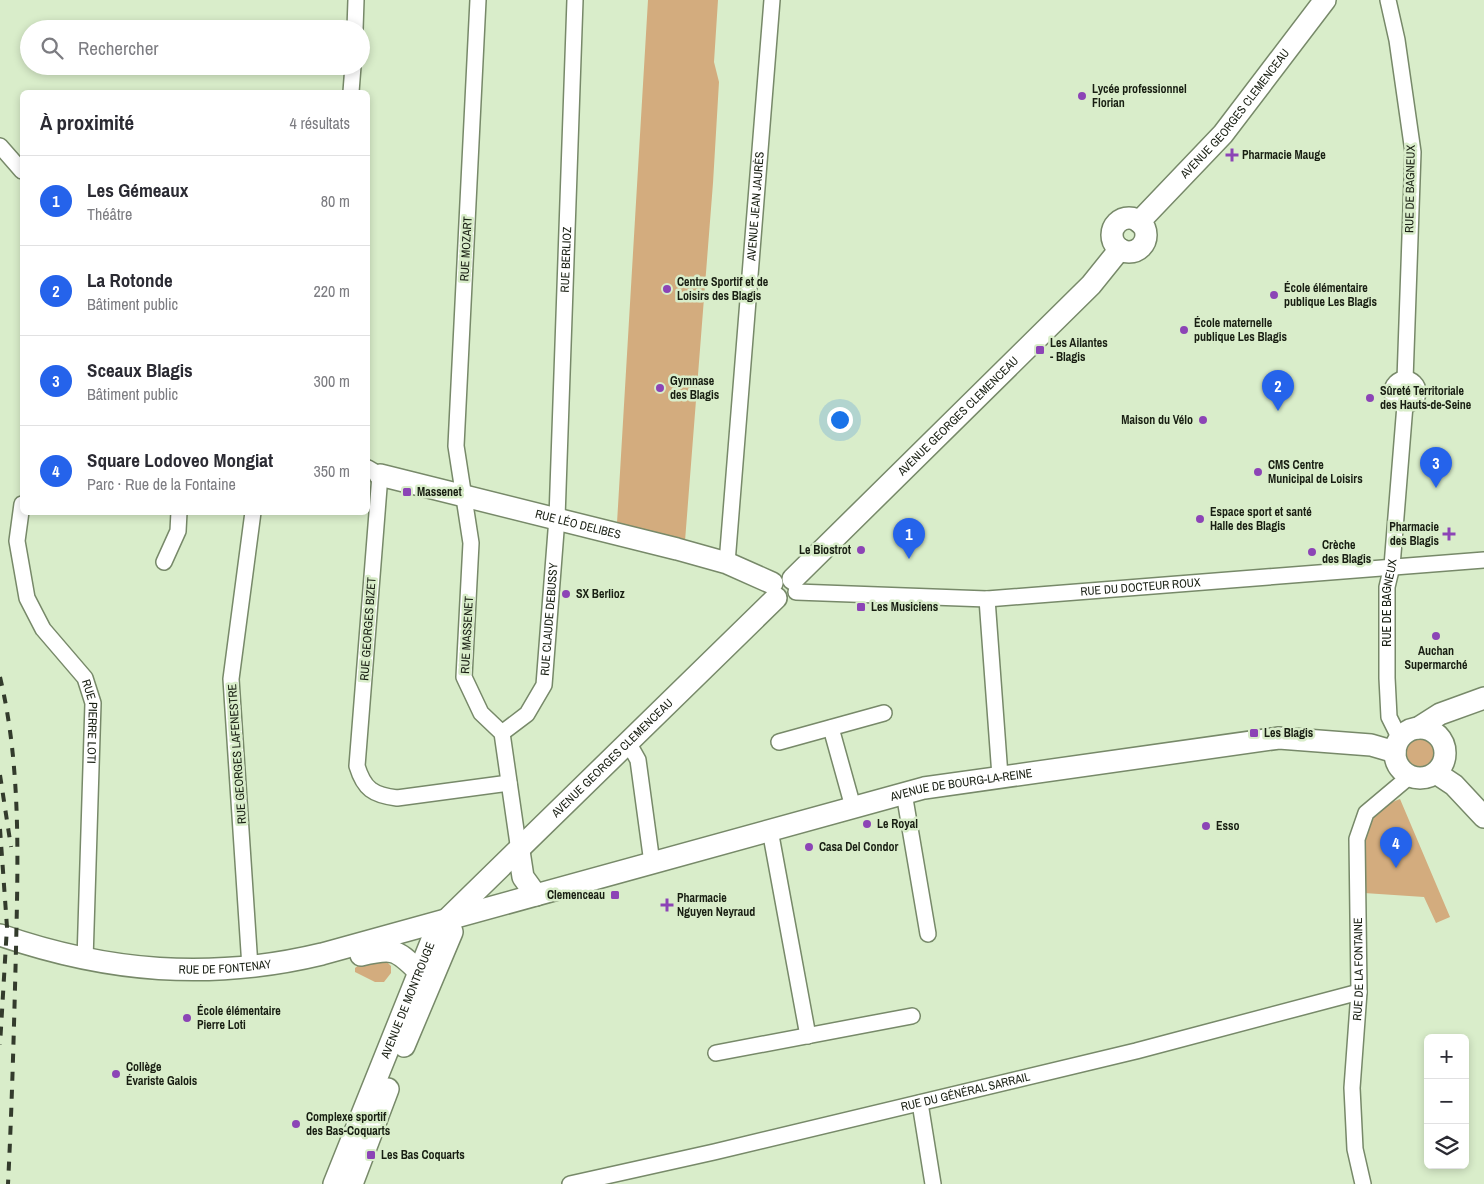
<!DOCTYPE html>
<html lang="fr">
<meta charset="utf-8">
<style>
:root{--surface:#fff;--page:#f2f2f3;--text:#2b2b33;--muted:#7c7c81;--line:#e1e1e2;--accent:#2563eb}
body{margin:0;font-family:"Archivo Narrow",sans-serif;background:var(--page);color:var(--text)}
.controls{position:absolute;right:15px;bottom:15px;display:grid;overflow:hidden;border-radius:8px;box-shadow:0 2px 8px #0003}
.controls button{width:45px;height:45px;display:grid;place-items:center;padding:0;border:0;border-bottom:1px solid var(--line);background:var(--surface);color:var(--text);font:25px sans-serif}
.you{position:absolute;left:839px;top:419px;width:18px;height:18px;margin:-12px;border:4px solid #fff;border-radius:50%;background:#1a73e8;box-shadow:0 0 0 8px #1a73e833}
.badge{display:grid;place-items:center;width:32px;height:32px;border-radius:50%;background:var(--accent);color:#fff;font-size:16px;font-weight:700}
.pin{position:absolute;translate:-50% -41px;filter:drop-shadow(0 1px 2px #0008)}
.pin::after{content:'';position:absolute;top:26px;width:18px;height:15px;background:inherit;clip-path:polygon(0 0,100% 0,50% 100%)}
.list{margin:0;padding:0;list-style:none}
h2{display:flex;justify-content:space-between;align-items:center;height:65px;margin:0;padding:0 20px;font-size:21px}
h2 small{font-size:16px;font-weight:400;color:var(--muted)}
.list li{display:grid;grid-template-columns:32px 1fr auto;gap:15px;align-items:center;box-sizing:border-box;height:90px;padding:0 20px;border-top:1px solid var(--line)}
.list b{display:block;font-size:19px;white-space:nowrap}
.list p{margin:0;font-size:16px;white-space:nowrap;color:var(--muted)}
.list em{font-size:16px;font-style:normal;color:var(--muted)}
.icon{flex:none;width:28px;height:28px;fill:none;stroke:currentColor;stroke-width:2;stroke-linecap:round;stroke-linejoin:round}
.map{position:relative;flex:none;width:1484px;height:1184px;overflow:hidden}
.search{position:absolute;background:var(--surface);box-shadow:0 2px 8px #0003;left:20px;top:20px;width:350px;height:55px;display:flex;align-items:center;gap:12px;box-sizing:border-box;padding:0 18px;border-radius:28px;color:var(--muted);font-size:19px}
.panel{position:absolute;background:var(--surface);box-shadow:0 2px 8px #0003;left:20px;top:90px;width:350px;height:425px;border-radius:8px}
.map>svg:first-child{display:block}
.green{fill:#d3ac7e}
.lines{fill:none;stroke-linecap:round;stroke-linejoin:round}
.street-casing{stroke:#778969;stroke-width:18}
.secondary-casing{stroke:#778969;stroke-width:24}
.street{stroke:#fff;stroke-width:15}
.secondary{stroke:#fff;stroke-width:21}
.rail{stroke:#333b2c;stroke-width:4;stroke-dasharray:9 9;stroke-linecap:butt}
.poi-dot{fill:#8c44b6;stroke:#d9edca;stroke-width:2}
.labels{text-anchor:middle;stroke-width:5;stroke-linejoin:round;paint-order:stroke}
.poi-label{font-size:12px;font-weight:bold;fill:#181e12;stroke:#d9edca;text-anchor:start}
.street-label{font-size:12px;fill:#181e12;stroke:#d9edca}
</style>
<div class="map">
<svg width="1484" height="1184" viewBox="0 0 1484 1184">
<rect width="100%" height="100%" fill="#d9edca"/>
<path class="green" d="M648,0H718L714,62L719,82L713,183L685,541L617,523Z
M1405 753a15 15 0 1 1 30 0a15 15 0 1 1-30 0Z
M1400,799L1450,917L1436,923L1424,897L1364,893C1363,856 1356,815 1400,799Z
M384,959L391,966V973L384,982H375L355,972V968L360,964Z"/>
<g class="lines">
<g class="street-casing">
<g id="street">
<path d="M478,0L456,446L471,543L464,677L481,713L502,733L519,851"/>
<path d="M1388,0L1397,40L1413,152L1405,380"/>
<path d="M355,29L356,0"/>
<path d="M351,92L353,66"/>
<path d="M0,146L22,171"/>
<circle cx="1405" cy="392" r="13"/>
<path d="M368,468L380,475L357,766C364,789 373,795 397,798L509,783"/>
<path id="s1" d="M22,504L17,541L27,598L43,629L85,678L93,703L85,960"/>
<path d="M164,562L178,531L179,512"/>
<path id="s2" d="M727,563L772,0"/>
<path id="s3" d="M796,592L987,599L1484,560"/>
<path d="M987,599L1000,776"/>
<path d="M831,728L853,807"/>
<path id="s4" d="M502,733L527,714L544,685L557,518L575,0"/>
<path id="s5" d="M1400,739L1389,717L1387,678V587L1392,566L1405,405"/>
<path d="M779,742L884,713"/>
<path d="M629,744L638,760L652,863"/>
<path d="M904,793L928,934"/>
<path d="M770,830L808,1036"/>
<path d="M250,967L231,679L253,512"/>
<path d="M716,1053L912,1016"/>
<path d="M920,1103L933,1184"/>
<path id="s6" d="M570,1184L714,1152L1136,1051L1359,992"/>
<path id="s7" d="M1363,1184L1355,1149L1352,1088L1359,992L1357,839L1366,813L1410,776"/>
</g>
</g>
<g class="secondary-casing">
<g id="secondary">
<circle cx="1129" cy="235" r="17"/>
<path id="s8" d="M1139,222L1223,134L1325,0"/>
<path id="s9" d="M380,475L677,549L727,563L772,583"/>
<path id="s10" d="M793,579L1091,285L1120,249"/>
<path d="M1418,728L1440,714L1484,698"/>
<circle cx="1420" cy="753" r="25"/>
<path d="M1436,773L1454,785L1484,817"/>
<path d="M519,851L523,877L536,895"/>
<path id="s11" d="M0,935C107,972 210,981 322,954L924,788L1279,738L1371,745L1395,752"/>
<path d="M361,955C391,948 396,948 418,971"/>
<path d="M404,1046L452,932L448,919"/>
<path id="s12" d="M334,1184L436,930L776,598"/>
<path d="M352,1184L388,1089"/>
</g>
</g>
<use href="#street" class="street"/>
<use href="#secondary" class="secondary"/>
<path class="rail" d="M0,677C21,765 18,858 16,949C14,1027 12,1106 8,1184
M0,775L11,847
M0,829L7,927L0,1045"/>
</g>
<g class="poi-dot">
<circle cx="1082" cy="96" r="5"/>
<path d="M1229.5 147.5h5v5h5v5h-5v5h-5v-5h-5v-5h5z"/>
<circle cx="667" cy="289" r="5"/>
<circle cx="1274" cy="295" r="5"/>
<circle cx="1184" cy="330" r="5"/>
<rect x="1035" y="345" width="10" height="10" rx="2.5"/>
<circle cx="660" cy="388" r="5"/>
<circle cx="1370" cy="398" r="5"/>
<circle cx="1203" cy="420" r="5"/>
<circle cx="1258" cy="472" r="5"/>
<rect x="402" y="487" width="10" height="10" rx="2.5"/>
<circle cx="1200" cy="519" r="5"/>
<path d="M1446.5 526.5h5v5h5v5h-5v5h-5v-5h-5v-5h5z"/>
<circle cx="861" cy="550" r="5"/>
<circle cx="1312" cy="552" r="5"/>
<circle cx="566" cy="594" r="5"/>
<rect x="856" y="602" width="10" height="10" rx="2.5"/>
<circle cx="1436" cy="636" r="5"/>
<rect x="1249" y="728" width="10" height="10" rx="2.5"/>
<circle cx="867" cy="824" r="5"/>
<circle cx="1206" cy="826" r="5"/>
<circle cx="809" cy="847" r="5"/>
<rect x="610" y="890" width="10" height="10" rx="2.5"/>
<path d="M664.5 897.5h5v5h5v5h-5v5h-5v-5h-5v-5h5z"/>
<circle cx="187" cy="1018" r="5"/>
<circle cx="116" cy="1074" r="5"/>
<circle cx="296" cy="1124" r="5"/>
<rect x="366" y="1150" width="10" height="10" rx="2.5"/>
</g>
<g class="labels">
<g class="poi-label">
<text x="1092" y="93">Lycée professionnel<tspan x="1092" dy="14">Florian</tspan></text>
<text x="1242" y="159">Pharmacie Mauge</text>
<text x="677" y="286">Centre Sportif et de<tspan x="677" dy="14">Loisirs des Blagis</tspan></text>
<text x="1284" y="292">École élémentaire<tspan x="1284" dy="14">publique Les Blagis</tspan></text>
<text x="1194" y="327">École maternelle<tspan x="1194" dy="14">publique Les Blagis</tspan></text>
<text x="1050" y="347">Les Ailantes<tspan x="1050" dy="14">- Blagis</tspan></text>
<text x="670" y="385">Gymnase<tspan x="670" dy="14">des Blagis</tspan></text>
<text x="1380" y="395">Sûreté Territoriale<tspan x="1380" dy="14">des Hauts-de-Seine</tspan></text>
<text x="1193" y="424" text-anchor="end">Maison du Vélo</text>
<text x="1268" y="469">CMS Centre<tspan x="1268" dy="14">Municipal de Loisirs</tspan></text>
<text x="417" y="496">Massenet</text>
<text x="1210" y="516">Espace sport et santé<tspan x="1210" dy="14">Halle des Blagis</tspan></text>
<text x="1439" y="531" text-anchor="end">Pharmacie<tspan x="1439" dy="14">des Blagis</tspan></text>
<text x="1322" y="549">Crèche<tspan x="1322" dy="14">des Blagis</tspan></text>
<text x="851" y="554" text-anchor="end">Le Biostrot</text>
<text x="576" y="598">SX Berlioz</text>
<text x="871" y="611">Les Musiciens</text>
<text x="1436" y="655" text-anchor="middle">Auchan<tspan x="1436" dy="14">Supermarché</tspan></text>
<text x="1264" y="737">Les Blagis</text>
<text x="877" y="828">Le Royal</text>
<text x="1216" y="830">Esso</text>
<text x="819" y="851">Casa Del Condor</text>
<text x="605" y="899" text-anchor="end">Clemenceau</text>
<text x="677" y="902">Pharmacie<tspan x="677" dy="14">Nguyen Neyraud</tspan></text>
<text x="197" y="1015">École élémentaire<tspan x="197" dy="14">Pierre Loti</tspan></text>
<text x="126" y="1071">Collège<tspan x="126" dy="14">Évariste Galois</tspan></text>
<text x="306" y="1121">Complexe sportif<tspan x="306" dy="14">des Bas-Coquarts</tspan></text>
<text x="381" y="1159">Les Bas Coquarts</text>
</g>
<g class="street-label">
<text dy="4" stroke="none"><textPath href="#s8" startOffset="145">AVENUE GEORGES CLEMENCEAU</textPath></text>
<text transform="translate(1410 189) rotate(-89)" y="4">RUE DE BAGNEUX</text>
<text dy="4" stroke="none"><textPath href="#s2" startOffset="358">AVENUE JEAN JAURÈS</textPath></text>
<text transform="translate(466 249) rotate(-87)" y="4">RUE MOZART</text>
<text dy="4" stroke="none"><textPath href="#s4" startOffset="491">RUE BERLIOZ</textPath></text>
<text dy="4" stroke="none"><textPath href="#s10" startOffset="232">AVENUE GEORGES CLEMENCEAU</textPath></text>
<text dy="4" stroke="none"><textPath href="#s9" startOffset="204">RUE LÉO DELIBES</textPath></text>
<text dy="4" stroke="none"><textPath href="#s3" startOffset="345">RUE DU DOCTEUR ROUX</textPath></text>
<text dy="4" stroke="none"><textPath href="#s5" startOffset="139">RUE DE BAGNEUX</textPath></text>
<text dy="4" stroke="none"><textPath href="#s4" startOffset="131">RUE CLAUDE DEBUSSY</textPath></text>
<text transform="translate(368 629) rotate(-86)" y="4">RUE GEORGES BIZET</text>
<text transform="translate(467 635) rotate(-87)" y="4">RUE MASSENET</text>
<text dy="4" stroke="none"><textPath href="#s1" startOffset="239">RUE PIERRE LOTI</textPath></text>
<text transform="translate(237 754) rotate(-94)" y="4">RUE GEORGES LAFENESTRE</text>
<text dy="4" stroke="none"><textPath href="#s12" startOffset="520">AVENUE GEORGES CLEMENCEAU</textPath></text>
<text dy="4" stroke="none"><textPath href="#s11" startOffset="989">AVENUE DE BOURG-LA-REINE</textPath></text>
<text dy="4" stroke="none"><textPath href="#s11" startOffset="229">RUE DE FONTENAY</textPath></text>
<text dy="4" stroke="none"><textPath href="#s7" startOffset="216">RUE DE LA FONTAINE</textPath></text>
<text dy="4" stroke="none"><textPath href="#s12" startOffset="198">AVENUE DE MONTROUGE</textPath></text>
<text dy="4" stroke="none"><textPath href="#s6" startOffset="406">RUE DU GÉNÉRAL SARRAIL</textPath></text>
</g>
</g>
</svg>
<div class="controls">
<button>+</button>
<button>−</button>
<button><svg class="icon" aria-label="layers" viewBox="0 0 24 24"><path d="M12 4l9 5-9 5-9-5zM3 14l9 5 9-5"/></svg></button>
</div>
<div class="you"></div>
<div class="pin badge" style="left:909px;top:559px">1</div>
<div class="pin badge" style="left:1278px;top:411px">2</div>
<div class="pin badge" style="left:1436px;top:488px">3</div>
<div class="pin badge" style="left:1396px;top:868px">4</div>
<div class="search"><svg class="icon" aria-label="search" viewBox="0 0 24 24"><circle cx="10" cy="10" r="6"/><path d="M15 15l6 6"/></svg>Rechercher</div>
<section class="panel">
<h2>À proximité<small>4 résultats</small></h2>
<ul class="list">
<li><span class="badge">1</span><div><b>Les Gémeaux</b><p>Théâtre</p></div><em>80 m</em></li>
<li><span class="badge">2</span><div><b>La Rotonde</b><p>Bâtiment public</p></div><em>220 m</em></li>
<li><span class="badge">3</span><div><b>Sceaux Blagis</b><p>Bâtiment public</p></div><em>300 m</em></li>
<li><span class="badge">4</span><div><b>Square Lodoveo Mongiat</b><p>Parc · Rue de la Fontaine</p></div><em>350 m</em></li>
</ul>
</section>
</div>
